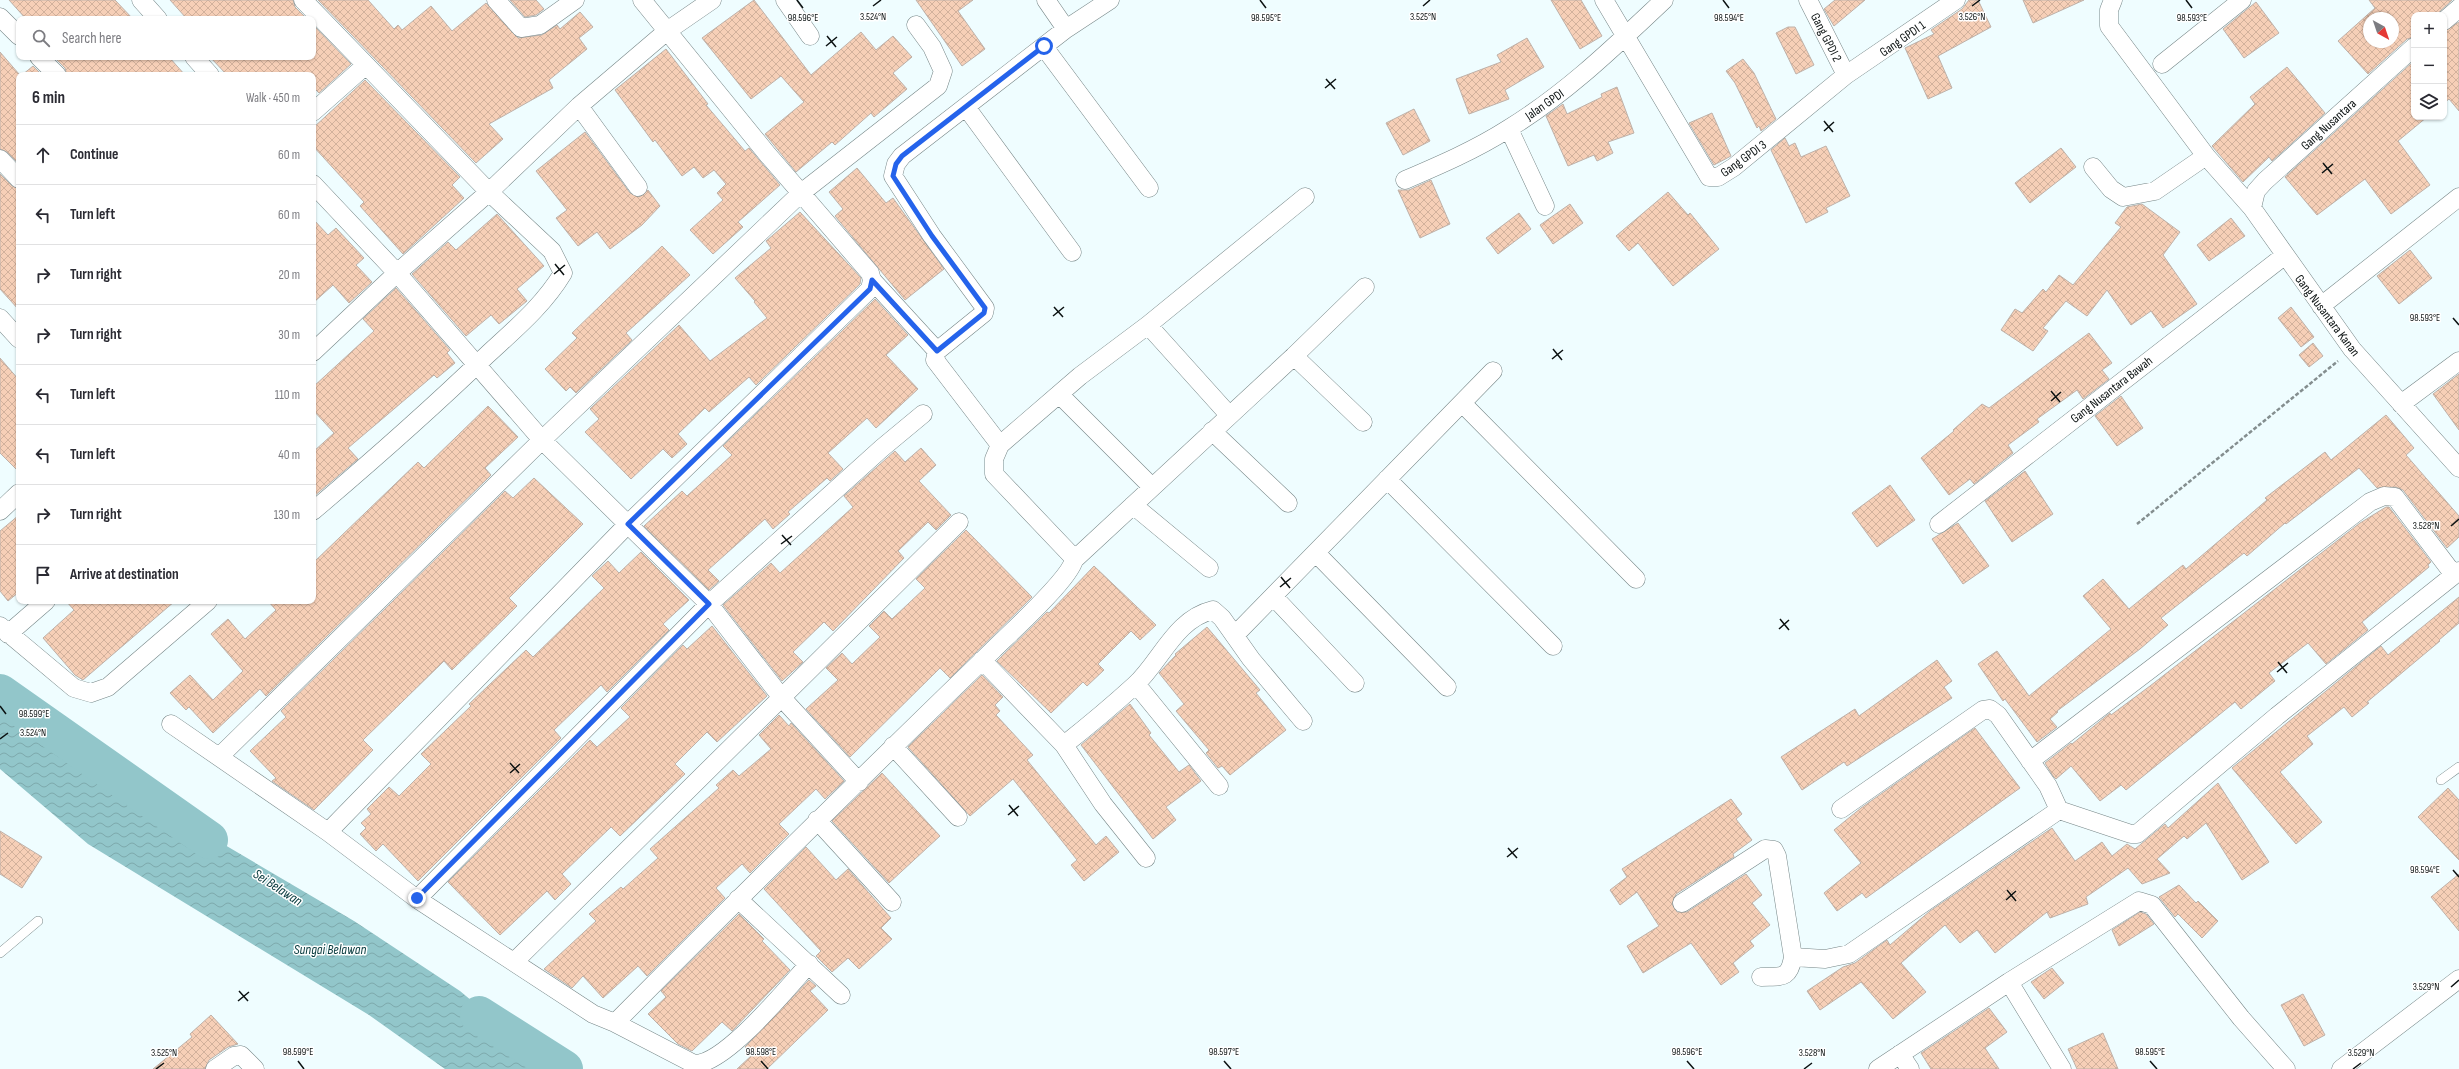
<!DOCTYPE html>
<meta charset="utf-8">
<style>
:root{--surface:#fff;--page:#f2f2f3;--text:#2b2b33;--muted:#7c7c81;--line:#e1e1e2}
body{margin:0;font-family:"Sofia Sans Condensed",sans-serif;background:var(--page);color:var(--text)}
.controls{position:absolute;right:12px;top:12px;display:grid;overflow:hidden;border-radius:8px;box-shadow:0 1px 3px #0004}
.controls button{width:36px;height:36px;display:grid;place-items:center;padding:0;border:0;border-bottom:1px solid var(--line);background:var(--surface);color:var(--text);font:20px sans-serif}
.compass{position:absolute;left:2363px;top:12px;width:36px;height:36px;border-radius:50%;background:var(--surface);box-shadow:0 1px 3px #0004;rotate:140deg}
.stop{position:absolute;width:12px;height:12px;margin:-9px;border:3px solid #2563eb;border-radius:50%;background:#fff}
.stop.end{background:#2563eb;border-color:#fff;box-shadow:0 1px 4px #0008}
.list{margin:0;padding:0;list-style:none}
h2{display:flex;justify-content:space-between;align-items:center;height:52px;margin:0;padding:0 16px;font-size:17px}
h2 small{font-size:13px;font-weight:400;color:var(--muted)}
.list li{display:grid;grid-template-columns:26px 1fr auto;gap:12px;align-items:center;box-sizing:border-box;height:60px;padding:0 16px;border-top:1px solid var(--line)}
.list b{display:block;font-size:15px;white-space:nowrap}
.list em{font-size:13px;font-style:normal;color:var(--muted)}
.icon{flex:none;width:22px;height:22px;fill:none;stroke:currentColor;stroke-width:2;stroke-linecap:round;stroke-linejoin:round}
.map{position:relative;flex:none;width:2459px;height:1069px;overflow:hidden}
.search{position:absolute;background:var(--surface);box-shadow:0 1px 3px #0004;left:16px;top:16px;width:300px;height:44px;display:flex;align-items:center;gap:10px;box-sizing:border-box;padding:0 14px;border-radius:8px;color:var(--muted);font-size:15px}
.panel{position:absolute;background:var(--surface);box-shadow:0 1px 3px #0004;left:16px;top:72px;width:300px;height:532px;border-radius:8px}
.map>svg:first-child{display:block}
.water{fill:url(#water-waves)}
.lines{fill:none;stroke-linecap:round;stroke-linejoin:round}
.river{stroke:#92c6ca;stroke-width:38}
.building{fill:url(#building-cross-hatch);stroke:#beb1a9;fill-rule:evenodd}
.service-casing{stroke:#768687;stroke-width:10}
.minor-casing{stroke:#768687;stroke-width:19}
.path{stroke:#848e8f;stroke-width:2.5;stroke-dasharray:4 2;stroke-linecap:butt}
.service{stroke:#fff;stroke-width:9}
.minor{stroke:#fff;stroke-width:18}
.route{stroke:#2563eb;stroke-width:5}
.ticks{fill:none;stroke:#0c1212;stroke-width:1.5}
.labels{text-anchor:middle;stroke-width:3;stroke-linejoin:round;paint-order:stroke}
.street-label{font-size:13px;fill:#0c1212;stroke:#fff}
.water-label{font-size:14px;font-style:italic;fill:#03373a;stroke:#fff}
.ticks-label{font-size:10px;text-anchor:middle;fill:#0c1212;stroke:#fff;stroke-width:3;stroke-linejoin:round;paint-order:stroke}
</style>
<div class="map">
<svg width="2459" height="1069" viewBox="0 0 2459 1069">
<defs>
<pattern id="water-waves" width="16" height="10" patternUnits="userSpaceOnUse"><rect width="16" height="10" fill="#92c6ca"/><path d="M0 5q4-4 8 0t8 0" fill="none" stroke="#7da9ac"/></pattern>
<pattern id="building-cross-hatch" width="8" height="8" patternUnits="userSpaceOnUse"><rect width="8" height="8" fill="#f6cfb7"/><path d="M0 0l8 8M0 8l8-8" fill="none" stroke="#d2b19c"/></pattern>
</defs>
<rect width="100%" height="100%" fill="#effdff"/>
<path class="water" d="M0,689L46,715L133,791L354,921L460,991L532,1051L559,1069H445L369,1015L88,844L0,769Z"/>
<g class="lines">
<path class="river" d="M0,693L209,840
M479,1015L564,1069"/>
</g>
<path class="building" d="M9,0H115L133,19H26Z
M170,0H293L295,7L307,19H187Z
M318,0H368L394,29L398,25L402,30L431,6L452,31L486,3L518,38L542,35L557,25L560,29L580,12L593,27L579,38L587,49L549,80L553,88L489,124L503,139L476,163Z
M510,0H536L544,9L536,15L525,17Z
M754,0L811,75L861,32L876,50L893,36L912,57L893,73L907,89L874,117L871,113L835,145L832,142L796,172L765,134L804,102L781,76L751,99L702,38Z
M916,0H973L958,11L985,49L962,66Z
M1551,0H1581L1602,36L1580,49Z
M1835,0H1865L1834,26L1824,9Z
M1969,0H1978L1991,27L1938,56L1952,88L1928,99L1905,48L1934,34L1931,30L1962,9Z
M2023,0H2084L2033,23Z
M2369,0H2452L2436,15H2414V37L2407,39L2368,74L2338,41L2375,8ZM2369,18H2393V42H2369Z
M2256,2L2279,33L2244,58L2223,29Z
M2459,22V111L2449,99L2444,103V31Z
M313,25L351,64L319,93L313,87V75H227L210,57H313Z
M1788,27H1795L1814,65L1796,74L1776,33Z
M1527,38L1544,67L1505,90L1509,99L1469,114L1456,79L1501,62L1497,55Z
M666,49L708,104L706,105L745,151L749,148L780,185L738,222L743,227L713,254L690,230L723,200L717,193L726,184L714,170L703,178L694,167L682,176L655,140L653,142L615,90Z
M0,52L19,74V164L7,152L0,149Z
M54,57H169L185,75H67L65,68Z
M1743,59L1754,73L1776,119L1761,131L1759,126L1757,128L1735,83L1726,71Z
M2414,61V117H2427L2398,141L2430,185L2391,214L2365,179L2317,215L2285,177Z
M33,66L42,75H22Z
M2287,67L2325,113L2272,161L2269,157L2243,182L2212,146L2255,104L2250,97Z
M365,80L460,177L452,185L464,198L403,254L360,206L364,202L313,146V128Z
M1617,87L1634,133L1608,142L1613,153L1597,161L1594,155L1568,166L1546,116L1563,104L1567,114L1602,97L1601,94Z
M1414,109L1430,141L1403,155L1386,123Z
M1712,113L1731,156L1714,165L1689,123Z
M585,132L630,193L639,197L648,190L660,206L642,225L610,249L597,232L578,246L556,218L567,210L536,171Z
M1785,138L1789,146L1795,143L1801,157L1826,146L1850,196L1826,208L1828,212L1806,223L1771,150Z
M2061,148L2076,167L2030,203L2015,183Z
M857,168L886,203L893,198L944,269L905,300L835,216L843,209L829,192Z
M0,174L12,186L19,189V310L0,289Z
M1431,180L1450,224L1420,238L1398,190H1409Z
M1668,192L1688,215L1690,213L1719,249L1673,286L1638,243L1629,251L1616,236Z
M1570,204L1583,223L1553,244L1540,225Z
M2142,204L2180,232L2163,255L2197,304L2163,328L2151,311L2131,325L2107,290L2087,316L2066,301L2043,328L2048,331L2033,351L2001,330L2015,309L2022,313L2043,289L2046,292L2059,275L2073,285L2121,227L2115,223L2127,207Z
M800,212L861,278L860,284L756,385L749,377L709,412L705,408L678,434L687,444L672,458L663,449L631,479L585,432L599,419L590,409L679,325L710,361L767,318L754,302L755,301L735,278L771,248L766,241Z
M1519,213L1531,229L1498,254L1486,238Z
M497,214L544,266L517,289L527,301L499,324L491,315L466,336L412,274L448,242L456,250Z
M2231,218L2245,236L2209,261L2197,245Z
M313,219L328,235L336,228L364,258L356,265L372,282L349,303L333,285L313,303Z
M662,246L690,275L626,333L632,340L576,393L570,387L566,391L545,369L577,338L572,333Z
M2410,250L2432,278L2399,304L2377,276Z
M396,288L450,350L447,353L455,363L437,378L434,375L348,448L358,459L313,497V452L334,433L313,410V387L374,331L363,319Z
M875,299L908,335L886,355L918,389L876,428L867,418L828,453L843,469L830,481L827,478L788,512L790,514L773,529L765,519L708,570L719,581L709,590L644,526L682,491L687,496L732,455L723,446Z
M2291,307L2314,337L2301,347L2278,318Z
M2089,333L2112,363L2102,370L2109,379L2083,399L2077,390L2037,419L2039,422L2008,445L2013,453L1974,484L1970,479L1949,495L1921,458L1954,431L1953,430L1982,404L1989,408Z
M2313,343L2323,356L2309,367L2299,355Z
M0,358L19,380V472L0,453Z
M2459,374V430L2433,394Z
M2121,396L2143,428L2117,446L2095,416Z
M488,406L518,437L485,468L491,475L266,696L260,689L213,733L189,707L186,710L170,693L190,675L213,700L243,671L211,634L228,619L245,639L276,610L268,601H313V563L418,462L424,468Z
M2386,415L2414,448L2406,455L2459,516V537L2447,548L2403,490L2396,487L2377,488L2359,468L2286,524L2285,523L2247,556L2244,553L2161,618L2168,625L2140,649L2057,711L2058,712L2050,719L2057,727L2037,742L2005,699L2003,701L1978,664L1997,651L2029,696L2111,629L2083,596L2103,579L2129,609L2183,565L2186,569L2267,500L2265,498L2325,452L2331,460Z
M921,448L936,465L919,481L951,515L936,530L928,522L898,551L904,558L833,631L824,622L793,652L803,662L782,681L723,605L771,563L780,573L821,536L853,507L844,496L895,451L905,462Z
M2025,471L2053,514L2012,542L1985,501Z
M534,478L583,524L509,598L517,606L452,670L444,661L363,740L373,750L314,810L272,781L276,778L250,751L286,717L281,711L505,491L513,498Z
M1890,485L1915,520L1877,547L1852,513Z
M2386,507H2389L2431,562L2428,565L2429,567L2362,622L2368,630L2326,664L2308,643L2269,673L2275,681L2241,709L2235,702L2126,790L2121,785L2100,801L2071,766L2056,779L2053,776L2045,763L2071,743L2072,744L2110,713L2111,715L2150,686L2360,523Z
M19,515V592L8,601L0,591V531Z
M1958,523L1989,566L1963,584L1932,539Z
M966,530L1032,597L950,678L940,668L850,757L806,709L838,680L826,668L842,653L852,664L880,637L869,626L884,611L892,619L925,588L916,579Z
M641,552L689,600L663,624L669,630L607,692L601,685L554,730L561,738L418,881L383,844L376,851L360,834L366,828L361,823L371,814L367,809L389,787L399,796L431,764L421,754L471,706L469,704L526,650L533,657L604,588L592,576L608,561L619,573Z
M1094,566L1156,625L1140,640L1131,631L1098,664L1104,670L1087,686L1083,682L1051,713L997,661L1047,612L1049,613Z
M2459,597V623L2439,640L2440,641L2367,702L2369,703L2352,717L2344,707L2307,736L2313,744L2280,772L2322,822L2296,844L2232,768L2381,646L2388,655Z
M66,601H175L83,680L75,675L43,638L74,610Z
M712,626L767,696L717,742L707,732L675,764L685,774L620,836L611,827L562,874L571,884L555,900L547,891L500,935L448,882L590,740L597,747L630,717L621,708L683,645L687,649Z
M1207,627L1260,690L1256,693L1286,730L1230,775L1222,766L1218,768L1206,753L1209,750L1176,711L1184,704L1159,673L1176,655L1175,654Z
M1937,660L1952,681L1944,687L1952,698L1847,766L1844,762L1802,790L1781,757L1855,709L1859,716Z
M982,675L1003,697L995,705L1000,711L996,715L1033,755L1027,760L1096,845L1106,836L1119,852L1084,881L1071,865L1077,860L1013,779L970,816L908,747Z
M1130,704L1151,733L1149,735L1179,772L1189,765L1201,781L1166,807L1176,820L1153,839L1081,745Z
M779,715L789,726L791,723L844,781L825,799L816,789L779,824L789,834L750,873L742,864L716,888L725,898L647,976L638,966L603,998L583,976L572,988L544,969L596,921L589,914L621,887L623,889L658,858L650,849L719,788L716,785L733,770L739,776L771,749L759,735Z
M1975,728L2020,788L1866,898L1862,893L1837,911L1824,893L1861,863L1834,830L1861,808Z
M882,773L940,836L889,883L832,821Z
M2218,783L2269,862L2242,880L2206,823L2187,839L2184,836L2157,859L2170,873L2142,884L2128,868L2086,897L2088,904L2050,918L2047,912L1995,953L1977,930L1960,943L1945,925L1901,963L1926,992L1893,1019L1861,982L1820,1010L1807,991L1843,967L1855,963L1887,940L1890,945L1930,911L2052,828L2075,861L2102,842L2112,856L2127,844L2135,849L2165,824L2168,828Z
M2448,788L2459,800V860L2418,817Z
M1731,799L1742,814L1736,819L1752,840L1733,854L1734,857L1676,894L1672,904L1677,912H1687L1746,874L1762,895L1752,903L1770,925L1750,941L1754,946L1733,963L1739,972L1721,985L1691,943L1643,973L1627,946L1659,926L1637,892L1620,905L1610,890L1627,877L1622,869Z
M0,831L42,857L22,888L0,874Z
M806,847L836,880L848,869L891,918L881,928L892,939L859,969L848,958L832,972L816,956L821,951L764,889Z
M2459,874V931L2431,897Z
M2179,885L2196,903L2198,901L2218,921L2202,938L2178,914L2175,917L2159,897Z
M2140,912L2146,914L2154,924L2119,946L2112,930Z
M739,914L764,939L762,941L790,970L732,1031L722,1022L692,1051L678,1044L648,1014L666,997L661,991Z
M2052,968L2064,983L2044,999L2031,982Z
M809,980L816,986L810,991L828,1010L767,1069H737L752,1055L745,1047Z
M2303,994L2325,1035L2304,1046L2281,1005Z
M1989,1008L2007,1032L1985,1048L1999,1069H1931L1921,1053Z
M211,1015L238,1044L228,1047L209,1060L205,1069H153L192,1037L190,1034Z
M2103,1033L2118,1069H2077L2068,1049Z"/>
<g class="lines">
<g class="service-casing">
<path id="service" d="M2441,780L2459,767
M0,953L38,921"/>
</g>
<g class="minor-casing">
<path id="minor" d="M141,0L158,19
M303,0L489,192L552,251L563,273C543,306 515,329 487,355C431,409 372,461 313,511
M496,0L521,28L540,25L575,0
M785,0L810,36
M1046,0L1066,29L1110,0
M1604,0L1709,177H1718L1734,167L1846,75L1956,0
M1808,0L1846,75
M2113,0L2109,10V26L2206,156L2252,208L2352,349L2459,468
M0,17L19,36
M2444,21L2459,8
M1044,47L1149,188
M39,57L57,75
M194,57L210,75
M2162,64L2242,0
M579,106L638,187
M966,107L1072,252
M313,112L366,65
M1509,129L1545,206
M0,159L19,179
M2093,167L2111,189L2123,197L2155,191L2206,156
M1405,180C1440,165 1475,150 1508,129C1567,93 1615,46 1664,0
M313,184L397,273L542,440L709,604L782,698L859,782
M2252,208L2256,191L2265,181L2414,47
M872,280L937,351
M2321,306L2459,197
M0,318L19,339
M1148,325L1305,197
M313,352L397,273L489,192L579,106L667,31L712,0
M1294,356L1363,422
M1059,394L1152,487
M1462,403L1636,579
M2401,404L2459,361
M1212,431L1288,503
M1000,445L1080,376L1148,325L1229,415
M1387,479L1553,646
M1133,505L1209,568
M0,511L19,493
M1939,524L2284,256
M1316,553L1447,687
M1074,560L1294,356L1365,287
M1273,596L1355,683
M0,626L74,688L91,693L108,687L208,601
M8,634L46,601
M1235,635L1493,371
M982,660L1064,745
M1136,684L1219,786
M171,724L328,832L417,899L593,1014L615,1023C740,897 866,773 993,650C1010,633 1069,580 1074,560L1071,555L994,474V459L1000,445L935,360L937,351L984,313L985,308L932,236L893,176L896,164L902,156L1066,29
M893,746L958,817
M219,757L542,440L801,193L938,86L943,71L932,47L916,25
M2030,761L2370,502L2384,496L2395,497L2454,575
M1841,809L1983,710L1990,709L1998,715L2048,786L2059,810L2131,834H2137L2277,716L2459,571
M817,820L892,902
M328,832L628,524L870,289L872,280L870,273L768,155L642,0
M1146,858L1103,804L1064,745C1088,726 1112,706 1135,685C1161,661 1175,619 1213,610L1222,618L1251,659L1303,721
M417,899L709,604L882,448L923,414
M738,899L841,995
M1682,903L1765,849L1774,850L1777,856L1793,957C1789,980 1781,976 1761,977
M1793,957L1825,959L1849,954L2059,810
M514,962L959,522
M2009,982L2062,1069
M615,1023L694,1064C725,1065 788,987 809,964
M1900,1054L1910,1069
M215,1069L234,1056L241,1055L255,1069
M1878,1069L2009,982L2139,901L2152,905L2241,1018L2286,1069
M2341,1069L2459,979"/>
</g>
<path class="path" d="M2137,524L2338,361"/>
<use href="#service" class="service"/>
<use href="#minor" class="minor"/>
</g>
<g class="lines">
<path class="route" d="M417,898L709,604L628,524L870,289L872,280L937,351L984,313L985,308L932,236L893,176L896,164L902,156L1044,46"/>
</g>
<path class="ticks" d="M797,0L803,8M1260,0L1266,8M1723,0L1729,8M2186,0L2192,8M873,6L881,0M1423,6L1430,0M1972,6L1980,0M827,36L836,47M826,46L837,37M1326,79L1335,89M1325,88L1336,79M1824,121L1833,132M1824,131L1834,122M2323,163L2332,174M2322,173L2333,164M555,264L564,275M554,274L565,265M1054,307L1063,317M1053,316L1064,307M2453,318L2459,325M1553,349L1562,360M1552,359L1563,350M2051,391L2060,402M2051,401L2061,392M2451,526L2459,519M782,535L791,545M781,544L792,536M1281,577L1290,588M1280,587L1291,578M1780,619L1789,630M1779,629L1789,620M2278,662L2287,673M2277,672L2288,663M0,706L6,714M0,739L8,733M510,763L519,773M510,773L520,764M1009,805L1018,816M1008,815L1019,806M1508,848L1517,858M1507,857L1518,848M2453,870L2459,877M2007,890L2016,901M2006,900L2016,891M2451,987L2459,980M239,991L248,1001M238,1001L249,992M298,1061L304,1069M761,1061L768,1069M1224,1061L1231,1069M1687,1061L1694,1069M2150,1061L2157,1069M156,1069L164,1063M1804,1069L1812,1063M2353,1069L2361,1063"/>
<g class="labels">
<g class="street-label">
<text transform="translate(1827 37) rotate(63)" y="5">Gang GPDI 2</text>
<text transform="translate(1902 38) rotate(-35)" y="5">Gang GPDI 1</text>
<text transform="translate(1544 104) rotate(-35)" y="5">Jalan GPDI</text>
<text transform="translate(2328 124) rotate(-42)" y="5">Gang Nusantara</text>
<text transform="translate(1743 158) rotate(-36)" y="5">Gang GPDI 3</text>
<text transform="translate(2328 315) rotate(53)" y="5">Gang Nusantara Kanan</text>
<text transform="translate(2111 389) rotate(-38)" y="5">Gang Nusantara Bawah</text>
</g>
<g class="water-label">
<text transform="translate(278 887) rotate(33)" y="5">Sei Belawan</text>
<text x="330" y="954">Sungai Belawan</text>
</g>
</g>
<g class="ticks-label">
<text x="1423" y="20">3.525°N</text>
<text x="873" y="20">3.524°N</text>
<text x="1972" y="20">3.526°N</text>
<text x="1266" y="21">98.595°E</text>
<text x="803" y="21">98.596°E</text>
<text x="1729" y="21">98.594°E</text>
<text x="2192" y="21">98.593°E</text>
<text x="2425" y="321">98.593°E</text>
<text x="2426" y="529">3.528°N</text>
<text x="34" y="717">98.599°E</text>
<text x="33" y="736">3.524°N</text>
<text x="2425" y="873">98.594°E</text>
<text x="2426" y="990">3.529°N</text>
<text x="298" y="1055">98.599°E</text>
<text x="761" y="1055">98.598°E</text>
<text x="1224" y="1055">98.597°E</text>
<text x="1687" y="1055">98.596°E</text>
<text x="2150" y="1055">98.595°E</text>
<text x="164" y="1056">3.525°N</text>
<text x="1812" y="1056">3.528°N</text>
<text x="2361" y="1056">3.529°N</text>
</g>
</svg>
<div class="controls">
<button>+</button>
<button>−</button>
<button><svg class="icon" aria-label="layers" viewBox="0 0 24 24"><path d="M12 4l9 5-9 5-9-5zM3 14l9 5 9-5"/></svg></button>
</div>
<svg class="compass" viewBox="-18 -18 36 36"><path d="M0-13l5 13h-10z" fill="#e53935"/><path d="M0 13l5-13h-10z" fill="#7c7c81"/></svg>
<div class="stop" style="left:1044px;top:46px"></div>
<div class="stop end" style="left:417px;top:898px"></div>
<div class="search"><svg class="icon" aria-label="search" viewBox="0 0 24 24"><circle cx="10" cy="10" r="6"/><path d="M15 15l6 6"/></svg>Search here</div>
<section class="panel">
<h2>6 min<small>Walk · 450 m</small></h2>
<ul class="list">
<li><svg class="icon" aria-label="ahead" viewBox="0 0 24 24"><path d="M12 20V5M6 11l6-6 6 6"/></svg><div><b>Continue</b></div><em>60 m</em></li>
<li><svg class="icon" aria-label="left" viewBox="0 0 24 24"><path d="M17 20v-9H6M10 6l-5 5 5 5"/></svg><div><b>Turn left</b></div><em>60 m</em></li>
<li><svg class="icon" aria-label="right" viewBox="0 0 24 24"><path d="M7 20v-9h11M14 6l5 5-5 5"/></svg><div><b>Turn right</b></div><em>20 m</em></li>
<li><svg class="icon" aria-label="right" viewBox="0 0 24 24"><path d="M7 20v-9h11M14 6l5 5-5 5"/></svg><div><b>Turn right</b></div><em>30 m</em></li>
<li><svg class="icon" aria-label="left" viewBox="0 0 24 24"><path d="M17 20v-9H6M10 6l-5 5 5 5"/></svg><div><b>Turn left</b></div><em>110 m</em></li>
<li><svg class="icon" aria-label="left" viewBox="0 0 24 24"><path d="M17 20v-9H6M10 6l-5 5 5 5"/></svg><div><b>Turn left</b></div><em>40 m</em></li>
<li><svg class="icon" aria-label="right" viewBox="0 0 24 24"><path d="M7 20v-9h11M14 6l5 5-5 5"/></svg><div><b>Turn right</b></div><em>130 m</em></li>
<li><svg class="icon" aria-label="arrive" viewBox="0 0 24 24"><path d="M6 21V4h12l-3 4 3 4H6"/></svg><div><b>Arrive at destination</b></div></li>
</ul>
</section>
</div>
